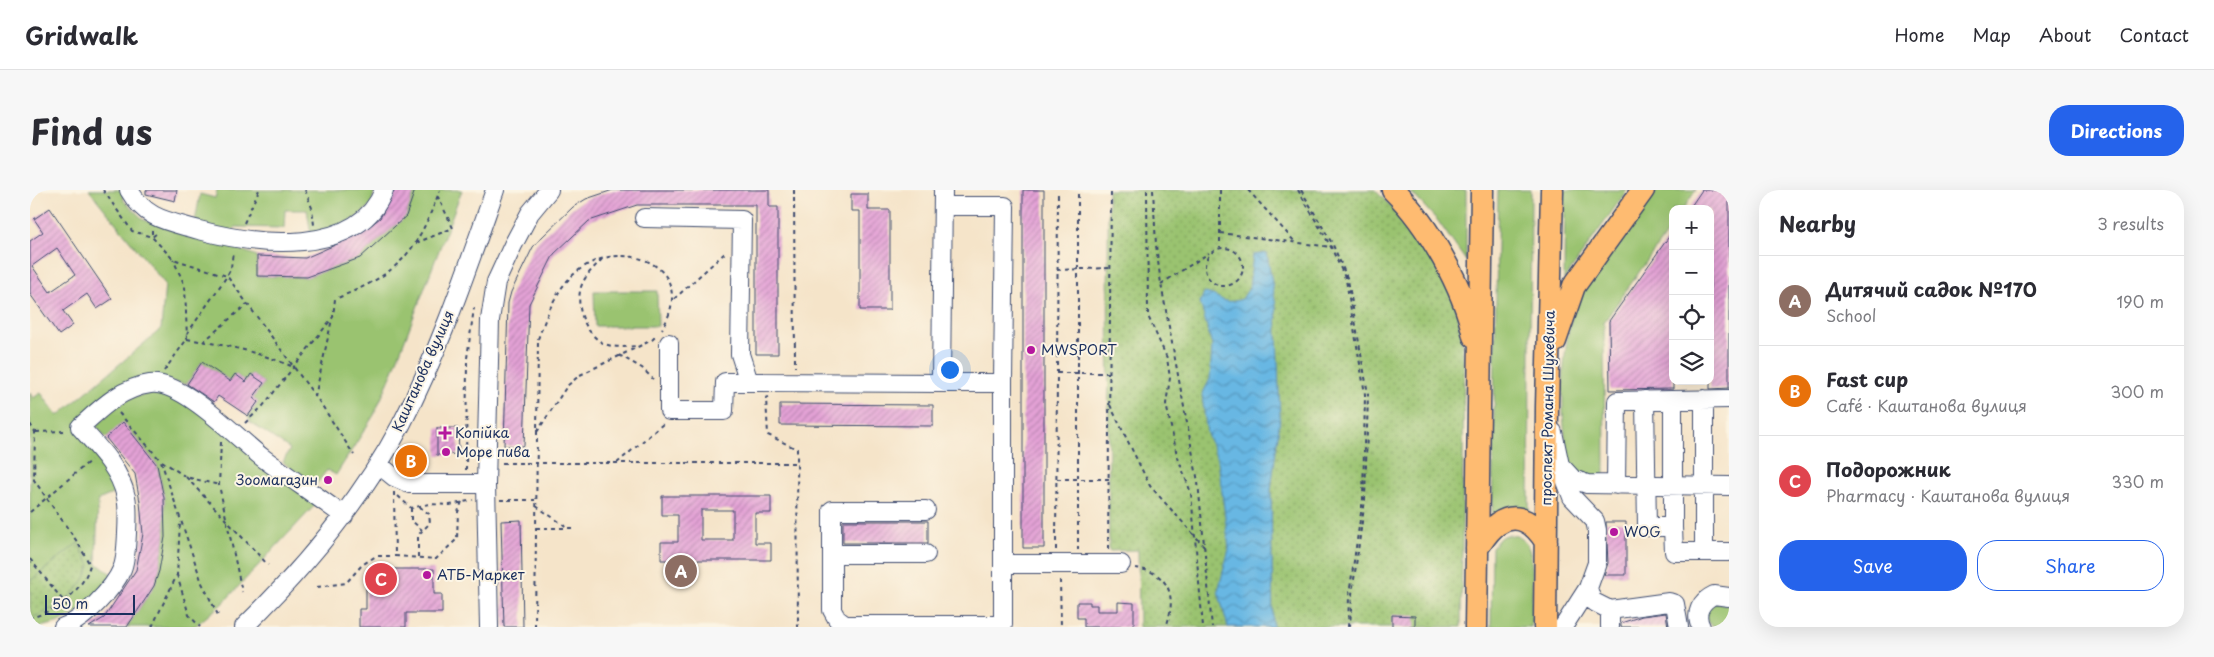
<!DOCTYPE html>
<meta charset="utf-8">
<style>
:root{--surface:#fff;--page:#f7f7f7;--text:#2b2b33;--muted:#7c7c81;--line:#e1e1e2;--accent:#2563eb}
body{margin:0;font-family:"Playpen Sans",sans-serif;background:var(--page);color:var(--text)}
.controls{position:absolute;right:15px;top:15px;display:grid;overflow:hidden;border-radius:10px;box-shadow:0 5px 20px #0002}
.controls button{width:45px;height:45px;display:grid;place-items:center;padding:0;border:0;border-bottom:1px solid var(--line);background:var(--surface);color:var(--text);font:25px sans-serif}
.scale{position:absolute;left:15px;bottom:12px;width:90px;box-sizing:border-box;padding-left:5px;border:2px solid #1b2f5e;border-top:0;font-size:14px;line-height:18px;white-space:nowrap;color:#1b2f5e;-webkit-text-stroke:4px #fcf5e5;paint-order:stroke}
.you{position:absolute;left:919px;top:179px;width:18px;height:18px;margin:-12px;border:4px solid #fff;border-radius:50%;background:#1a73e8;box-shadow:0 0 0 8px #1a73e833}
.badge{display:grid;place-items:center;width:32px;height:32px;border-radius:50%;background:var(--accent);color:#fff;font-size:16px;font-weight:700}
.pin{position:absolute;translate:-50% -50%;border:2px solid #fff;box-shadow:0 1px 5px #0006}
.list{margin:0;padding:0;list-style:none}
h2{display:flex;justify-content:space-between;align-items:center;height:65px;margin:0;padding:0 20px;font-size:21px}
h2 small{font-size:16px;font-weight:400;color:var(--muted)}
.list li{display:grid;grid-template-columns:32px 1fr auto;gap:15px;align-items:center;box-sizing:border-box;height:90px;padding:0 20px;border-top:1px solid var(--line)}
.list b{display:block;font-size:19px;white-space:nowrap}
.list p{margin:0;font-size:16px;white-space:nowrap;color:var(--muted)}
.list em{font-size:16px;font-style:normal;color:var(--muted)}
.actions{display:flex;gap:10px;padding:15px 20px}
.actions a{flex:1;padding:11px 0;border:1px solid var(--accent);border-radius:20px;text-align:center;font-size:18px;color:var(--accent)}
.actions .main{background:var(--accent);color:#fff}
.icon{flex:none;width:28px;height:28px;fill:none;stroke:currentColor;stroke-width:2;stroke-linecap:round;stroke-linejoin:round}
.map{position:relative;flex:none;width:1699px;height:437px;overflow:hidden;border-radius:20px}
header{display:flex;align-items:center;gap:30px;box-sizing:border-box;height:70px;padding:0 25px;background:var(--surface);border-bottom:1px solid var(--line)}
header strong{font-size:24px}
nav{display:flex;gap:28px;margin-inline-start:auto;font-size:18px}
.intro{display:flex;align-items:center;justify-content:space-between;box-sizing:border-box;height:120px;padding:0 30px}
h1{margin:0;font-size:35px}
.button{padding:12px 22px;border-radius:20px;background:var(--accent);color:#fff;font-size:18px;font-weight:700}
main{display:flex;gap:30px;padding:0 30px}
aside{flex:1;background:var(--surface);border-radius:20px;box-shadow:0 5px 20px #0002}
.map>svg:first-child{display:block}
.green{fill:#9ac36f;stroke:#5a7966}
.park{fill:url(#park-dots);stroke:#5a7966}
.water{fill:url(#water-waves);stroke:#4273a0}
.building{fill:url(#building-hatch);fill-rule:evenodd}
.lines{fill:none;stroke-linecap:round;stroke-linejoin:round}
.minor-casing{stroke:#3c4a6e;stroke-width:20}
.major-casing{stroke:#3c4a6e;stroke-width:25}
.path{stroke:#3c4a6e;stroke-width:2;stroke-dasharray:4 4;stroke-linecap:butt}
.minor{stroke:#fff;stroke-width:18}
.major{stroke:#febb71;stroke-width:22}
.poi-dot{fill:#b5179e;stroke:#fcf5e5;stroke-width:2}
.labels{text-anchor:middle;stroke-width:4;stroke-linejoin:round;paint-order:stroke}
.poi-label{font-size:14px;fill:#1b2f5e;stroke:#fcf5e5;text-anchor:start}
.street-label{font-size:14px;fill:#1b2f5e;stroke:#fcf5e5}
</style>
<header>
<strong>Gridwalk</strong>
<nav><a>Home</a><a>Map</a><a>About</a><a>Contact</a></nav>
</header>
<div class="intro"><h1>Find us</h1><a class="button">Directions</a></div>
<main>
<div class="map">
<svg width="1699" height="437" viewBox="0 0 1699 437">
<defs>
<pattern id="park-dots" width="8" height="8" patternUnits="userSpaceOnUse" patternTransform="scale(1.25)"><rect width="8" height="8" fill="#9ac36f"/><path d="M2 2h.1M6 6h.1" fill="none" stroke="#7d9f5e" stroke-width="1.8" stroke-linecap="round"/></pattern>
<pattern id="water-waves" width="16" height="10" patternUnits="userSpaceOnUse" patternTransform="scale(1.25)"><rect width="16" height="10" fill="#68b7e3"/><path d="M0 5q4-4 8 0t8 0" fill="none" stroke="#5595bb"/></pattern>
<pattern id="building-hatch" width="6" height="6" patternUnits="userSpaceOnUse" patternTransform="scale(1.25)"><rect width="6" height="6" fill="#e4a2d6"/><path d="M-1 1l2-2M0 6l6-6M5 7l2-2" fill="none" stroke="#b884b1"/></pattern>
</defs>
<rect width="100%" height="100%" fill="#fcf5e5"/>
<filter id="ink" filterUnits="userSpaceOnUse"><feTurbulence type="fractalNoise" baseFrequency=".02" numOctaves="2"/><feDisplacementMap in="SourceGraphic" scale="10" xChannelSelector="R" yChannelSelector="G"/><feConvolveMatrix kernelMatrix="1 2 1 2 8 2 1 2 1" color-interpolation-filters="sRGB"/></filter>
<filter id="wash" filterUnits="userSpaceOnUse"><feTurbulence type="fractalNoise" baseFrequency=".0096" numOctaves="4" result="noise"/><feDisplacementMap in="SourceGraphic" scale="20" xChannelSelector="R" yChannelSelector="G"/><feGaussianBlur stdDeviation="1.12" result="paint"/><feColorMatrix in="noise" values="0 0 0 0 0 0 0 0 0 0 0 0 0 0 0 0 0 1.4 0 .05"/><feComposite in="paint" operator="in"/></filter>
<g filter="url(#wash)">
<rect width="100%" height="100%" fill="#f5e4c9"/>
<path class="green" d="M59,0H92L94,11L114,30L187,51L227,66V86L277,87L330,67L376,26L385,0H432L361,186L344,225L306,285L297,280L284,297L253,272L260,259L221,233L218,226L228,212L223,208L234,193L221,184L216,192L205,184L200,191L172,172L157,194L125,189L46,235L79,278L87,302L68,310L66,373L83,385C61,413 39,437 0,437V203L3,208L11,203L28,226L131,139L135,94Z
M187,0H345L341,15L325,29L281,45L277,20H255L254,38L206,37L199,44L165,32L170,4L185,8Z
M1379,0H1436V71L1408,31Z
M1468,0H1501L1499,329H1462Z
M1535,0H1597L1534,90Z
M1628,0H1666L1653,19H1643V34L1574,132L1575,291H1562L1541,279C1528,232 1530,147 1550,103C1555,92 1565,82 1573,73C1591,48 1609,24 1628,0Z
M564,101H627L628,136H565Z
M132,201L166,219L287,313L193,413L164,437H97L124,396L129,381L135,347L134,308L127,275L93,233L76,248L66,236L87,216L103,207Z
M1477,345C1484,345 1490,346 1495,352C1507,365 1501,418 1501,437H1461L1462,357L1471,347Z
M1685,412L1699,415L1698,437H1682L1677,431L1676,422Z"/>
<path class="park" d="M1078,0H1345C1375,30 1402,63 1420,102C1431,125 1432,153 1434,178L1431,437H1109L1108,360L1079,361Z
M48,353L60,375C53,402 26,420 0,428V391Z"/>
<path class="water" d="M1237,63L1246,116L1250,228L1241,300L1243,437H1198L1188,401L1199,359L1188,270L1177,244L1172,205L1180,189L1182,155L1170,112L1174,103C1192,105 1190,116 1212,109L1219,98L1223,65Z"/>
<g id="blocks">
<path class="building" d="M116,0H147L145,11L116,4Z
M365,0H385L376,26L330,68L277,87L227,86V66L275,68L328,45L350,28Z
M583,0H739V17H748V164H726V15H607L559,31L524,64L499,114L494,256H474L478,113L481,102L503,57L512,47L543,17L556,9Z
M993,0H1014V358H993Z
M1672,0H1699V198L1680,199V19H1659Z
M821,4H838V20H860V120H830V21H821Z
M20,18L82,109L67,119L57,104L33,121L43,135L29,145L0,104V51L13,42L4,29ZM27,58L45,85L20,102L2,76Z
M1643,41V199L1580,200L1579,131Z
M172,172L200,191L205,184L216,192L221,184L234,193L223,208L228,212L218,226L188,206L184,212L157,194Z
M750,214L903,215V236L750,235Z
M93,232L127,275L134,308L135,347L129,381L124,396L97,437H59L74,428L106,380L113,344L110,312L105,284L76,248Z
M407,238H428L429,264L407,265Z
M632,306H741V323H725V353H741V370H631V352H648V325H632ZM671,320H703V350H671Z
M491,330L493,437H474L471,331Z
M813,331H898V353H813Z
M1576,332H1596V385H1574L1578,373Z
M363,379H404V404H412V423H376V437H329V419H336V385H363Z
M1047,412H1060V415H1067V421H1088V412L1104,413V437H1054V428H1047Z
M1636,423L1638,437H1591V433L1612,426Z
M1362,425L1385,426V437H1362Z"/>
</g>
</g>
<g filter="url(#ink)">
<use href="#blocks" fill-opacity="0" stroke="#3c4a6e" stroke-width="1"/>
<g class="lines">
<g class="minor-casing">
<path id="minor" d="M99,0C116,30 138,31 169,40C225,55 328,68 354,0
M913,16H975L973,193
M614,28L712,30L710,164L719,192L911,193
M639,153V221H694L695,192H719
M1674,209V362
M1615,210L1617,337H1643L1644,362H1699
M1523,242L1530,275L1542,307L1565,331L1567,340V373L1558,398L1533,437
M348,274L364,287L380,294H456
M1531,276L1543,289L1557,294L1699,296
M1586,295L1587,211L1699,209
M896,320H802V420L807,429L815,435H973V193H911L913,0
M1643,337V210
M802,364H896
M974,374H1091
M1558,398L1562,411L1580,420L1639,412L1645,414L1649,437
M1580,420V437
M33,437C53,431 84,398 92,379C97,368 99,319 96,307C90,279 69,258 50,237C71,218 91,198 120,194C153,190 208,249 233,268C260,288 287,306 314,326
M214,437C275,377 331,311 371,235C410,160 437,79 465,0
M459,437L456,294L460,130L466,92L483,55L500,23L519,0
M1671,437C1664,423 1671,411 1684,405L1699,407"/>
</g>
<g class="major-casing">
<path id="major" d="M1363,0C1398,34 1434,98 1444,146
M1525,151L1544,96L1613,0
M1447,358C1453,350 1459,339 1468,334C1488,320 1506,335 1516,352
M1446,437L1452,0
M1515,437L1517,217L1522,0"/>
</g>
<path class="path" d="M73,0L102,41L122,47L126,44
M275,0L282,18L284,35
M764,0L765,177
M1117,0L1118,126L1137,168L1140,188L1136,214L1147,265L1161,303L1173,437
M1123,0L1126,55L1131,94L1168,292L1182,437
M1190,0V57
M1218,0L1265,52
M1268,0L1301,57L1316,90L1335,204L1333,309L1319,405L1318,437
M1271,0L1303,55L1318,90L1338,204L1335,310L1322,404L1320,437
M214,33L229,0
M122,40V47L143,69L197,86L291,214L324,265
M1190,43L1301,57
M386,53L423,38L408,7
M1175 77a19 19 0 1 1 38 0a19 19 0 1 1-38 0Z
M572,69C564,78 555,85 551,97C545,117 555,145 575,154C585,158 596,157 606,156
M1027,80L1080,78
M1131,94L1179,63
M644,109L696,62
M157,144L197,86L201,78L203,62
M157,149C195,155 226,161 261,176
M173,152L217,114
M589,165L612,178L623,189
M134,181L157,149L155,96L143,69
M1027,183H1080
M285,207L302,129
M739,207L736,208L738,245L767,259L768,437
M1080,215L1120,296L1175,357
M89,223L131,271L172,393L188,425
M215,233L233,216L303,127L305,109C370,83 385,65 410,0
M0,234L5,242L4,290L48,353L60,375C53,401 26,421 0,428
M6,242L36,241
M507,242L537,196L550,185L622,150L626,146
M191,252L189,295L212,402
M132,271L156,287L189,295
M472,273H767
M587,273L633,234
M436,280L437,168L444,118
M156,287L238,375
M1027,289H1079
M364,302L365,366L406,369L427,349L428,322L433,309
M368,306L381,318L399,314L420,315L443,310
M470,310H505
M506,316L537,337
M381,318V330L392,340
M0,322L61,270
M506,338H546
M1078,359L1081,0
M1026,360L1028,0
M1048,360V0
M388,367V345L400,333L399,324L390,317
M0,369L39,418
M1105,378C1140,382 1147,407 1136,437
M147,385L159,425L170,437
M1030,390L1031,437
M287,397L316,393L332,375L346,366H365
M122,437L147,385L150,333
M505,437L508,149C517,124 527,96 549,80C595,46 669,77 632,139"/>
<use href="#minor" class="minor"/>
<use href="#major" class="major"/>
</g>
</g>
<g class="poi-dot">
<circle cx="1001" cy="160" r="5"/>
<path d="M412.5 235.5h5v5h5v5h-5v5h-5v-5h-5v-5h5z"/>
<circle cx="416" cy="262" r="5"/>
<circle cx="298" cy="290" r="5"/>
<circle cx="1584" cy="342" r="5"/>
<circle cx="397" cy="385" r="5"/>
</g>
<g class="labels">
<g class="poi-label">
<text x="1011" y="165">MWSPORT</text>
<text x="425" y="248">Копійка</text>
<text x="426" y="267">Море пива</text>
<text x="288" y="295" text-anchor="end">Зоомагазин</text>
<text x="1594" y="347">WOG</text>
<text x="407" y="390">АТБ-Маркет</text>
</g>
<g class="street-label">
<text transform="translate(393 181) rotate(-66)" y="5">Каштанова вулиця</text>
<text transform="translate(1518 218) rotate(-89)" y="5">проспект Романа Шухевича</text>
</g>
</g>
</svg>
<div class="controls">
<button>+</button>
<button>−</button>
<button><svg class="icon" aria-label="locate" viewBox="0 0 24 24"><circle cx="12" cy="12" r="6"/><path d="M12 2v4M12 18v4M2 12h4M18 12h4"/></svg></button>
<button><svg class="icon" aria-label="layers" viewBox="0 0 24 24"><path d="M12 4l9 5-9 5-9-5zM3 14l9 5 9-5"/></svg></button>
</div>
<div class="scale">50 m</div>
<div class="you"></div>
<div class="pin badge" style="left:651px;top:381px;background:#8d6e63">A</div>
<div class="pin badge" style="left:381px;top:271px;background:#e8710a">B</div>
<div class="pin badge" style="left:351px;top:389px;background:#e0444e">C</div>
</div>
<aside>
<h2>Nearby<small>3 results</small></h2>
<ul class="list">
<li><span class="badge" style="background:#8d6e63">A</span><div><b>Дитячий садок №170</b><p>School</p></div><em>190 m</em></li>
<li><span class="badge" style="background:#e8710a">B</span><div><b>Fast cup</b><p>Café · Каштанова вулиця</p></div><em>300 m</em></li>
<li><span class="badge" style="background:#e0444e">C</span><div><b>Подорожник</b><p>Pharmacy · Каштанова вулиця</p></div><em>330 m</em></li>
</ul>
<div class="actions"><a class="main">Save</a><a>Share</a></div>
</aside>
</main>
